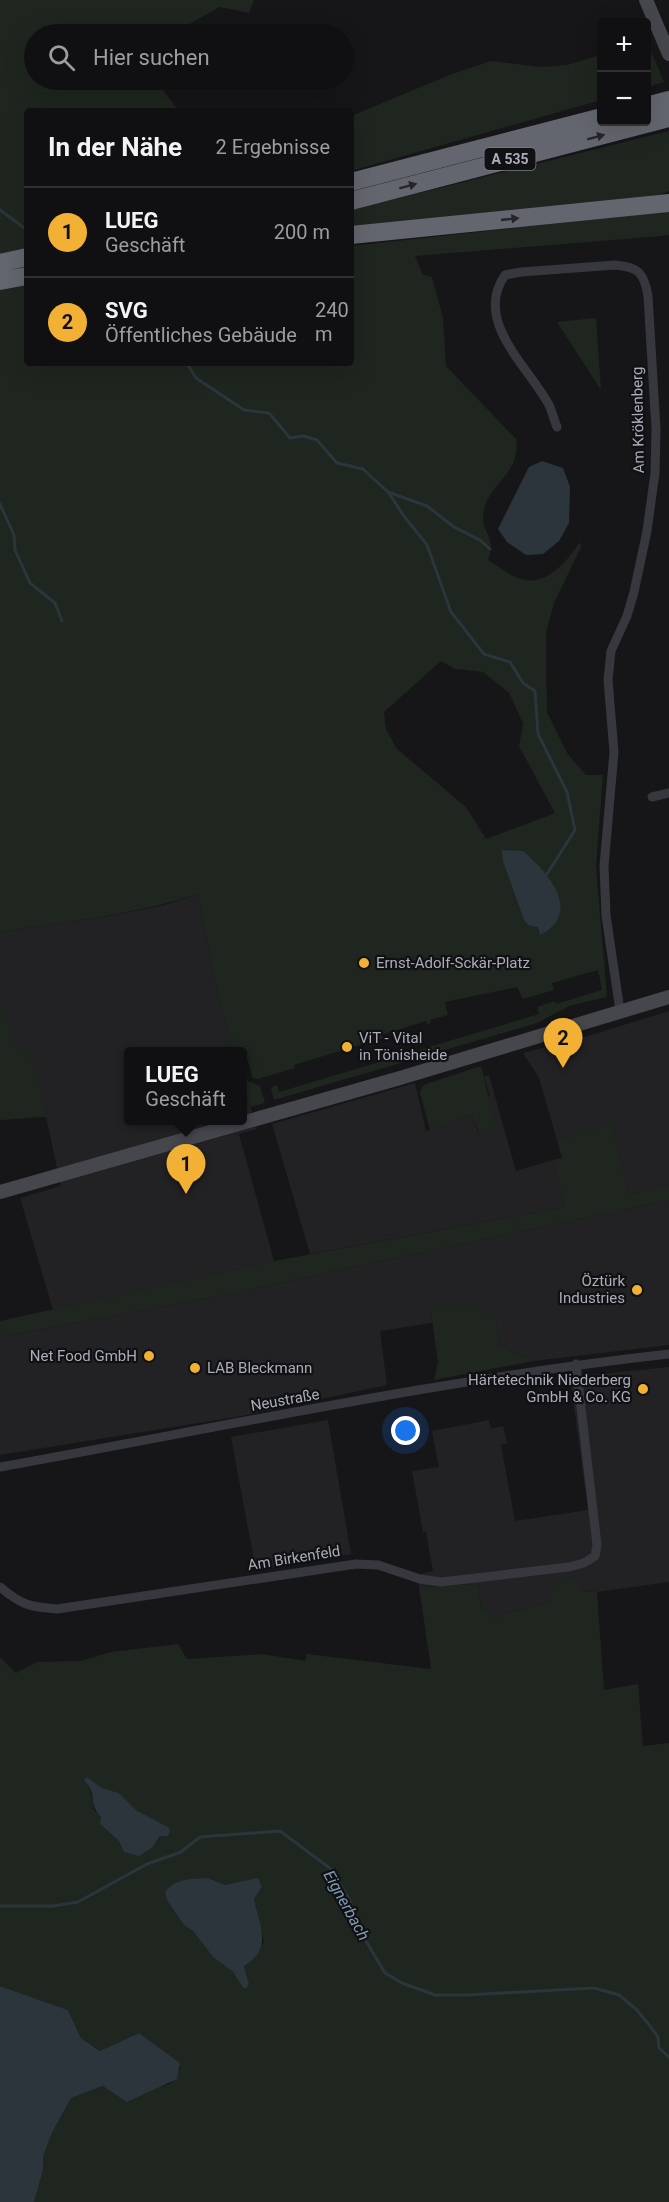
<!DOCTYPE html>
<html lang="de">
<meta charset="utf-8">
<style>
:root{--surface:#101012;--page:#19191b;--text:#f1f3f6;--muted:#9c9d9f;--line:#303032;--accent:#f2b134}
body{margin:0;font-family:Roboto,sans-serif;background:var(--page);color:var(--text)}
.controls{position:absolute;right:18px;top:18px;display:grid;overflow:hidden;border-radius:6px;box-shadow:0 6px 24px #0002}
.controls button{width:54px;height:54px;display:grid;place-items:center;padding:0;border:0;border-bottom:2px solid var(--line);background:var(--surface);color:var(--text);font:30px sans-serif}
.you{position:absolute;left:406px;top:1431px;width:21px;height:21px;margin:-15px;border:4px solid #fff;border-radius:50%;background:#1a73e8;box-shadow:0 0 0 9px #1a73e833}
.badge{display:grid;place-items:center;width:39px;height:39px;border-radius:50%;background:var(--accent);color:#111;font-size:20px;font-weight:700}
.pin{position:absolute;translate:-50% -50px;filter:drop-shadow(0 2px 3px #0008)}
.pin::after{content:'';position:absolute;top:32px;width:21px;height:18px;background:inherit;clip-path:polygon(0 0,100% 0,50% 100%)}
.popup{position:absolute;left:124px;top:1047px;width:123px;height:78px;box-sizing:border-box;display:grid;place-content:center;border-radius:6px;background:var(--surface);filter:drop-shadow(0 2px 4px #0005);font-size:20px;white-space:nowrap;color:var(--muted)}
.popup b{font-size:22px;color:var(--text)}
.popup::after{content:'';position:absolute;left:50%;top:100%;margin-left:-12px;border:12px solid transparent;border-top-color:var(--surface)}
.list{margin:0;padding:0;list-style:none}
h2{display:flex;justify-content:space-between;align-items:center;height:78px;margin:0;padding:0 24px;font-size:26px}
h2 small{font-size:20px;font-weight:400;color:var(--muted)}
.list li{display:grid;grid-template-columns:39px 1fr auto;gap:18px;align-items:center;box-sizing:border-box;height:90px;padding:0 24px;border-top:2px solid var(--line)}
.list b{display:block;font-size:22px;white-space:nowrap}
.list p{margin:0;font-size:20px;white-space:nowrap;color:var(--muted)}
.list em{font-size:20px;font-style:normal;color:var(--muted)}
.icon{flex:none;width:33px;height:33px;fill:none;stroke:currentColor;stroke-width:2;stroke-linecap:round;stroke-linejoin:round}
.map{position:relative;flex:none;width:669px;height:2202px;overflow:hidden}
.search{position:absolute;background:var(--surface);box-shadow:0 6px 24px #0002;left:24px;top:24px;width:330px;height:66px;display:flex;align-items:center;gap:15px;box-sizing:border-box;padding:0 21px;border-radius:33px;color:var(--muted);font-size:22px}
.panel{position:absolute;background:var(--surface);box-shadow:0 6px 24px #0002;left:24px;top:108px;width:330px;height:258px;border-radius:6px}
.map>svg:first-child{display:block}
.built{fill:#222225}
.green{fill:#1e261f;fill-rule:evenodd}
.water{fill:#2c353c}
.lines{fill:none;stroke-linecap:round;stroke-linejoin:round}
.stream{stroke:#2c353c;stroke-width:3}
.street{stroke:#37383d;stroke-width:9}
.secondary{stroke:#45474d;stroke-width:14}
.highway{stroke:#63666e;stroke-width:18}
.oneway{fill:#26262a}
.poi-dot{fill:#f2b134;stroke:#111113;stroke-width:2}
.labels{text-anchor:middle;stroke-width:4.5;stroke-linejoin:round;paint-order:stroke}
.shield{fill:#111113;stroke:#7b7e86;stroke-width:1.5}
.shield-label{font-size:14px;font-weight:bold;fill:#a8adb8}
.street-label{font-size:15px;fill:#a8adb8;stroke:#111113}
.poi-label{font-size:15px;fill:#a8adb8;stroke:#111113;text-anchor:start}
.water-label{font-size:16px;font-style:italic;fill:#7f9bb3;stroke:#111113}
</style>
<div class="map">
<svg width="669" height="2202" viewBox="0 0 669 2202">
<rect width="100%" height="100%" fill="#161618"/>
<path class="built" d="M198,894L218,995L234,1051L129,1052V1120H243V1081L257,1129L239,1134L274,1261L53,1310L20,1198L61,1186L46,1117L0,1120V932L104,917L165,905Z
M669,1011V1186L629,1194L612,1124L557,1140L539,1078L523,1053L588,1036Z
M489,1075L516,1171L553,1160L565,1207L310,1254L272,1124L415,1083L426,1131L471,1115L479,1134L487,1097L490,1096L484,1077Z
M669,1200V1345L534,1361L500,1346L496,1319L430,1307L432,1323L380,1331L387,1385L242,1416L0,1455V1337L218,1296Z
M669,1367V1582L597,1592L580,1591L550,1602L494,1617L481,1607L478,1584L419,1587L418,1575L433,1571L426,1532H423L412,1471L439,1467L432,1431L489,1420L491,1429L503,1426L507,1443L501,1445L515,1521L588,1510L570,1377Z
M328,1420L351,1554L256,1571L231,1437Z"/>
<path class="green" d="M0,0H254L249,13L220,7L171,34H34V80H162V89L179,111H27V363H351V246L669,211V235L662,236L415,256L423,275L432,277L443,318L446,366L516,439C520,476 491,480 484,510C480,528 490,532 491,546C491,551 489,556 488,560C499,567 509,575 521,579C546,587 568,560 580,542L581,547L554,603L546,633V662L547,712L567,753L586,775H603L596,866L607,997L569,1006L537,1023L274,1100L271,1088L277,1085L279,1092L539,1014L537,1007L555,1001L556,1004L602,990L598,970L552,983L554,990L523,999L517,987L445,1002L448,1015L430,1020L431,1023L427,1024L426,1021L384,1034L382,1035L383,1038L294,1065L295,1068L258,1079L253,1078L244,1048L240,1049V1051H234L218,995L198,894C133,915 67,922 0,932ZM441,661L455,669L483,672L509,693L523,723L519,746L555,813L486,839L466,807L397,749L386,729L384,712Z
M647,42L664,82L647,87L646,42Z
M601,55V100L351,171V116L452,74L491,61L540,67L567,65Z
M669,131V191L658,195L351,229V210Z
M596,318L601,390L557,322Z
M0,1002L8,1019L12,1045L33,1058L46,1116L0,1120Z
M243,1061L248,1081L260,1086L265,1103L250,1107L243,1081Z
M481,1066L496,1126L480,1134L471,1115L430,1130L420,1093L422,1087L426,1084Z
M612,1123L629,1194L669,1186V1200L218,1296L0,1337V1321L274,1261L565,1207L553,1160L562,1158L557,1140Z
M474,1305L496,1319L500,1346L534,1361L434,1380L438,1362L430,1306Z
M577,1578L580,1591L597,1592L604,1690L638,1684L643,1746L669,1743V2202H34L43,2170V2157L52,2133L71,2098L104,2086L159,2087L170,2084L180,2069V2063L139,2033L101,2051L81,2038L68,2010L0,1986V1657L16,1673L37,1662L80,1661L111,1652L178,1644L187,1659L262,1654L305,1661L307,1654L431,1669L419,1587L478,1584L481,1607L494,1617L550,1602L555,1581ZM88,1778L102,1788L119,1793L136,1810L168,1827L153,1847L124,1852L119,1841L100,1824L101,1817L94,1810ZM208,1878L225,1885L247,1882L262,1887L254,1899L264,1942L244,1966L249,1984L243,1988L233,1972L213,1957L193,1931Z"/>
<path class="water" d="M542,461L563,468L570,487L569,523L559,541L543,554L526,555L507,542L498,529L529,467Z
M502,850L523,851C547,871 584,913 540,935L538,927L528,925L524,920L503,861Z
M87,1777L102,1788L119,1793L136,1810L168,1827L170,1831L168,1836H160L153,1847L139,1856L124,1852L119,1841L100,1824L101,1817C89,1804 95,1797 90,1788C89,1785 86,1783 84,1780Z
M208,1878L225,1885L258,1878L262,1887L254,1899C260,1926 273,1949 244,1966L249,1984L247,1988H243L233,1972L213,1957L193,1931L184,1925L167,1900L165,1892C176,1878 191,1879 208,1878Z
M0,1986L68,2010L81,2038L100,2051L139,2033L180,2063L177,2079L127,2102L103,2086L71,2098L52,2133L43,2157V2170L34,2202H0Z"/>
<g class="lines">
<path class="stream" d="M0,210L27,230
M176,363L188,365L196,378L244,410L269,413L290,438L303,436L317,440L337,463L363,469L388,492L427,506L454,527L480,540L490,549
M388,492L404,516L427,545L451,612L484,654L510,662L523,683L535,691L538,734L567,792L575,830L547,874
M0,504L14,535L15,550L30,583L55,603L62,621
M0,1906H53L78,1902L147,1864L181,1852L200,1837L280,1831L331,1869L349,1899L366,1941L385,1973L402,1983L435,1995H466L594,1988L619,1995L637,2010L650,2026L658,2037L659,2048L669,2057"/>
<path class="street" d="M557,427C554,420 552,411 549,405C528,366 473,321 505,275L521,272L615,265C639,267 644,273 648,296L656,429L655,473L647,531L634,592L627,616L611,651L608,680L614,752L604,866L606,915L620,1011
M652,797L669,793
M0,1467C222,1427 444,1379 669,1354
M0,1587C21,1605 30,1607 57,1609L356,1564L378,1565L420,1579L441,1582L569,1567L584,1563L595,1556L597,1545L576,1364"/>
<path class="secondary" d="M646,0L669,54
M0,1192L400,1078L669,997"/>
<path class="highway" d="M646,106L669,100
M351,182L602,117
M351,201L669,118
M351,235L669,203
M0,263L27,257
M0,281L27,276"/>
</g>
<defs><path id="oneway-solid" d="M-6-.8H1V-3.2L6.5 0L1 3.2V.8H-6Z" transform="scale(1.5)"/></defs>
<g class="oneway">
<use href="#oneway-solid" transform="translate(596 137) rotate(-15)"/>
<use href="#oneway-solid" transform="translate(408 186) rotate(-15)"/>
<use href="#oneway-solid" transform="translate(510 219) rotate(-6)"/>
</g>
<g class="poi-dot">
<circle cx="364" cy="963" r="6"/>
<circle cx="347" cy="1047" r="6"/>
<circle cx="637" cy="1290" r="6"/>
<circle cx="149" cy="1356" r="6"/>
<circle cx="195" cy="1368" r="6"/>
<circle cx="643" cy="1389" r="6"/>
</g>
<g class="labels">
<rect class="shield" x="484.5" y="148" width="51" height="22" rx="4.5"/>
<g class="shield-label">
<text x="510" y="164">A 535</text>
</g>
<g class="street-label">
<text transform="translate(638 420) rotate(-91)" y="5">Am Kröklenberg</text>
<text transform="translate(285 1400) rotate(-10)" y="5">Neustraße</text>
<text transform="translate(294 1558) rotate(-9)" y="5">Am Birkenfeld</text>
</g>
<g class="poi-label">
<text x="376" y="968">Ernst-Adolf-Sckär-Platz</text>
<text x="359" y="1043">ViT - Vital<tspan x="359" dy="17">in Tönisheide</tspan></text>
<text x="625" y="1286" text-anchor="end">Öztürk<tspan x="625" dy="17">Industries</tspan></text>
<text x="137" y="1361" text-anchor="end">Net Food GmbH</text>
<text x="207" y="1373">LAB Bleckmann</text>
<text x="631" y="1385" text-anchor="end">Härtetechnik Niederberg<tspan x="631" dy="17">GmbH &amp; Co. KG</tspan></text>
</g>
<g class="water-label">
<text transform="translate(347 1905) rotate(61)" y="6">Eignerbach</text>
</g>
</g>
</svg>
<div class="controls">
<button>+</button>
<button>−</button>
</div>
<div class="you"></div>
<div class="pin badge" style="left:186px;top:1194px">1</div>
<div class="popup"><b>LUEG</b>Geschäft</div>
<div class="pin badge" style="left:563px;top:1068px">2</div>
<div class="search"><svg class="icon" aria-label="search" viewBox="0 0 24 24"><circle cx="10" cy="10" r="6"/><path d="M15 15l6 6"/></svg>Hier suchen</div>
<section class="panel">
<h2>In der Nähe<small>2 Ergebnisse</small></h2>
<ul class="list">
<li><span class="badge">1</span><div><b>LUEG</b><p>Geschäft</p></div><em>200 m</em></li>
<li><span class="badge">2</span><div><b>SVG</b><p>Öffentliches Gebäude</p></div><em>240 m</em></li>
</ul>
</section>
</div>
